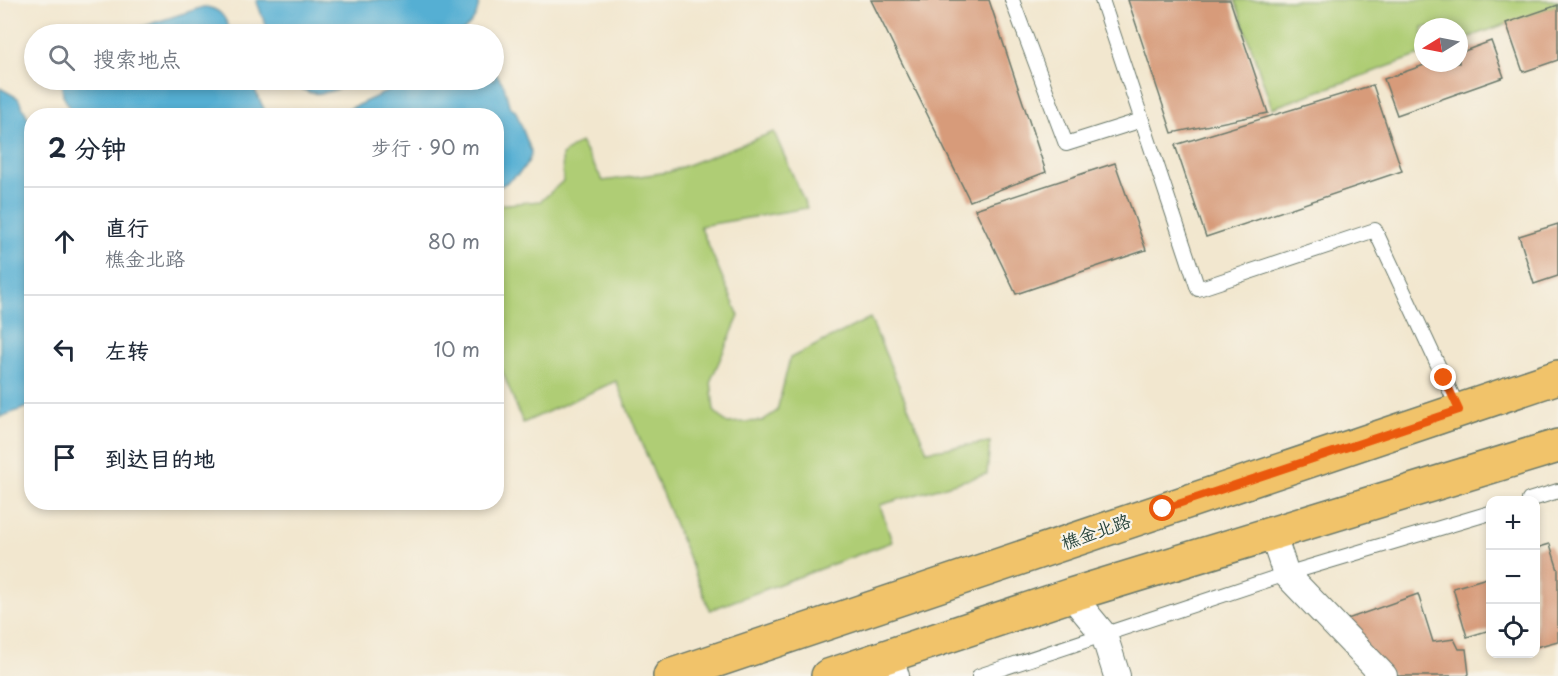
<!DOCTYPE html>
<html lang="zh">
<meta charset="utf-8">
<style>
:root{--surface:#fff;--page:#f2f2f3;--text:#1f2937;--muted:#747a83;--line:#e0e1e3}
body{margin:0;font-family:"Playpen Sans","LXGW WenKai TC",sans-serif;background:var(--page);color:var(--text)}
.controls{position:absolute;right:18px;bottom:18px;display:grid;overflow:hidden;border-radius:12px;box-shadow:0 3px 9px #0003}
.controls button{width:54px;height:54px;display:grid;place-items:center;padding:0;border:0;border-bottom:2px solid var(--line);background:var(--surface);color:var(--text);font:30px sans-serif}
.compass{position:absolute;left:1414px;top:18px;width:54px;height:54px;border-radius:50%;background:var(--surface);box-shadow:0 3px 9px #0003;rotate:260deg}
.stop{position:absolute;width:18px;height:18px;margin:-14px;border:4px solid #ea580c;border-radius:50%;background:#fff}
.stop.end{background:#ea580c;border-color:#fff;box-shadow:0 2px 6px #0008}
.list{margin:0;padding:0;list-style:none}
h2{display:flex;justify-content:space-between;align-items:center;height:78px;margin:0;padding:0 24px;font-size:26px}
h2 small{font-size:20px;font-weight:400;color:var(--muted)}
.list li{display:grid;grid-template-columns:39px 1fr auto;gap:18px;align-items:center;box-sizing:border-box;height:108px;padding:0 24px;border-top:2px solid var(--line)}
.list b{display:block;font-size:22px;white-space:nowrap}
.list p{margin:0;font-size:20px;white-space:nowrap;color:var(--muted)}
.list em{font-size:20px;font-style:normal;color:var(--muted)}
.icon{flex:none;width:33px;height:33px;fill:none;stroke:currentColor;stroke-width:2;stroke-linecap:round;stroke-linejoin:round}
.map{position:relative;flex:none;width:1558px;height:676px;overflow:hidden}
.search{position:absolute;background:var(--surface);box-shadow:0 3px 9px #0003;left:24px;top:24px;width:480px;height:66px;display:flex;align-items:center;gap:15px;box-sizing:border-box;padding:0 21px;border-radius:33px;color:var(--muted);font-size:22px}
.panel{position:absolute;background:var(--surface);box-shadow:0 3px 9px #0003;left:24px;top:108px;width:480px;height:402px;border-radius:24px}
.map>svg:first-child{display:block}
.green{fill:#afcd74;stroke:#678554;stroke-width:1.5}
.water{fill:#55afd3;stroke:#3a7684;stroke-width:1.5}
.building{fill:#d79b7a}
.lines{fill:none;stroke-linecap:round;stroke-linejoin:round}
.lane-casing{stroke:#69786a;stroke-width:16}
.street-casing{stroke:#69786a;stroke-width:28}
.primary-casing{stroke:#69786a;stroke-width:36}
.lane{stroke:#fff;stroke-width:14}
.street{stroke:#fff;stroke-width:26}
.primary{stroke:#f1c36a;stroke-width:33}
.route{stroke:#ea580c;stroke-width:8}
.labels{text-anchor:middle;stroke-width:4.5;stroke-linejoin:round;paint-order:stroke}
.street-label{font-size:18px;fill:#1f3d34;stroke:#f7f3e8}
</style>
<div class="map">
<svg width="1558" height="676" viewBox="0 0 1558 676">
<rect width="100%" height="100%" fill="#f7f3e8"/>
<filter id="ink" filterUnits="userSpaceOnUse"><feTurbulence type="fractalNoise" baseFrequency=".0167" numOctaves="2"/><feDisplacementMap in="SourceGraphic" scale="12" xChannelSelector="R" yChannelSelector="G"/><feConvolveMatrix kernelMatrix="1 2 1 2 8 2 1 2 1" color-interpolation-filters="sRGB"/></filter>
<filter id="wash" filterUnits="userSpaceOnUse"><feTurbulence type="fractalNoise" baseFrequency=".008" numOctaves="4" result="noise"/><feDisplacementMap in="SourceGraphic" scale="24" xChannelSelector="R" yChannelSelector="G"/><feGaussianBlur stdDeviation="1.35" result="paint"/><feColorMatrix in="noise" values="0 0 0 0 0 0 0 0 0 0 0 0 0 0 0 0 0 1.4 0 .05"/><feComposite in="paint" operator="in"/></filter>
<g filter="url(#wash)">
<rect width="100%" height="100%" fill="#f2e7cf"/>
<path class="green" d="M1235,0H1558V5L1459,41V27H1423V54L1272,108Z
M774,132L807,208L700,226L739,316L711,380L714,411L727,423L762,421L777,411L790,358L870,318L927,451L990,442L987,474L880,505L892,542L710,610L616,381L523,423L497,358V205L541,201L563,181L562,155L580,142L603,181L669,172Z"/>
<path class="water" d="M256,0H476L479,3C477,19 470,26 458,34H269Z
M203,7C221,7 226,19 232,34H119Z
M494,71L504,85L509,105L516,112L531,151C531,168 510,181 497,188L496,116L336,115L412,80H494Z
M61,80H250L267,115H73L63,95Z
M294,80H360C337,89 310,105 294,80Z
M0,88L18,98L32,126L31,406L0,417Z"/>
<g id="blocks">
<path class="building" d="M871,0H989L1046,172L970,201Z
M1128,0H1230L1268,113L1172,133Z
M1558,5V60L1523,72L1506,23Z
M1491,41L1504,77L1397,115L1384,79L1430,63H1459V53Z
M1373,85L1402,171L1206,237L1175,145Z
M1115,163L1146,250L1016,294L975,209Z
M1558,224V276L1534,284L1519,236Z
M1550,544L1558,570V641L1536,647V548Z
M1490,577V630L1467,637L1453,588Z
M1418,594L1433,642L1454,639L1459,649H1466L1469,674L1467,676H1394L1339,622Z"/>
</g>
</g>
<g filter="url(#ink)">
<use href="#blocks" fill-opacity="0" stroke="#69786a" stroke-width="1.5"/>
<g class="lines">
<g class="lane-casing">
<path id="lane" d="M1012,0L1066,144L1142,120
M1102,0L1198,289L1375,230L1459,410
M1529,500L1558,491
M979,676L1286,574L1490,513"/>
</g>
<g class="street-casing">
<path id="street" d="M1273,535L1286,574L1384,676
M1071,595L1104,635L1117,676
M889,655L896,676"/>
</g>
<g class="primary-casing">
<path id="primary" d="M670,676L1558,377
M828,676L1071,595L1558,446"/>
</g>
<use href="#lane" class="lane"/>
<use href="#street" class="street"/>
<use href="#primary" class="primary"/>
</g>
</g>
<g class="lines" filter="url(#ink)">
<path class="route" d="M1163,509L1459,410L1444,378"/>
</g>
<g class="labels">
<g class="street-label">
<text transform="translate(1096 532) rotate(-19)" y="6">樵金北路</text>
</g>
</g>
</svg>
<div class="controls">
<button>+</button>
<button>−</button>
<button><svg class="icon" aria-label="locate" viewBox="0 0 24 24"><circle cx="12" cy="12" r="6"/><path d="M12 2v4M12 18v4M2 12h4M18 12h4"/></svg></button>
</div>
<svg class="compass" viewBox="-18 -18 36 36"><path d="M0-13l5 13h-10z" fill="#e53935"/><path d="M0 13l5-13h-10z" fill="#747a83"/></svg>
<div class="stop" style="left:1163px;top:509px"></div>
<div class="stop end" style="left:1444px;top:378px"></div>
<div class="search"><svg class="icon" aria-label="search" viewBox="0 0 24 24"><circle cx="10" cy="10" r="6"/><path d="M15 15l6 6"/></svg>搜索地点</div>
<section class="panel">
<h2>2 分钟<small>步行 · 90 m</small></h2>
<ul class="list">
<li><svg class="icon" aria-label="ahead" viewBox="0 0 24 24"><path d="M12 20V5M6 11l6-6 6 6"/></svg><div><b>直行</b><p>樵金北路</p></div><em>80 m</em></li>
<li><svg class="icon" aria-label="left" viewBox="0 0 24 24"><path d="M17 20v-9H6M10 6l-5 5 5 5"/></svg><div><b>左转</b></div><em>10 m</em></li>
<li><svg class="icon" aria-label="arrive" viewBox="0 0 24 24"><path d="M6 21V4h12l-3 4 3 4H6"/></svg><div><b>到达目的地</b></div></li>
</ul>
</section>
</div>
